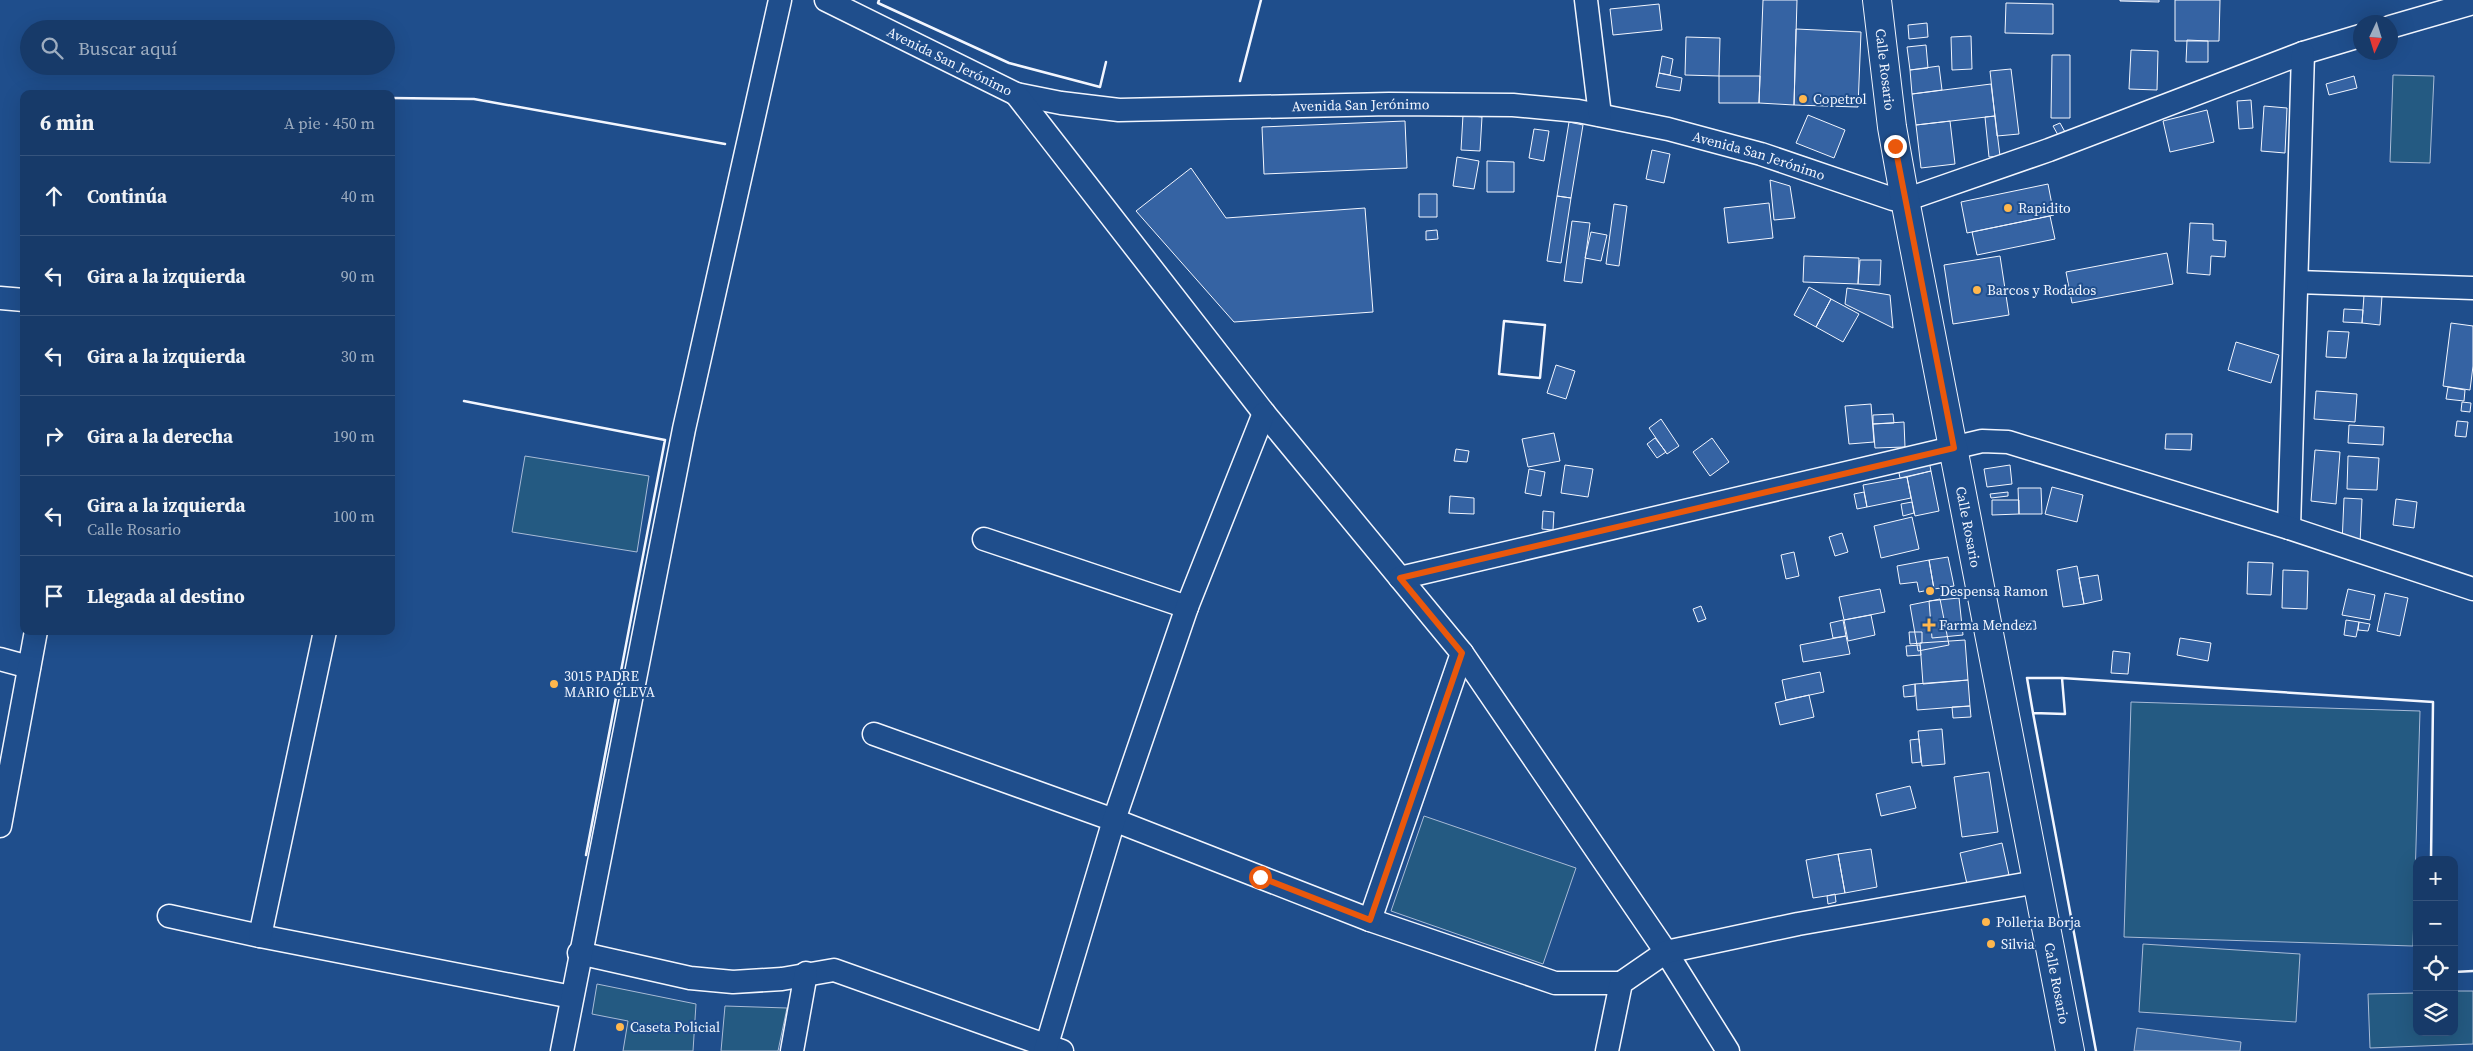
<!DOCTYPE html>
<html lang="es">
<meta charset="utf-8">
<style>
:root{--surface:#173a69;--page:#244571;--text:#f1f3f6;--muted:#9eadc0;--line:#36547d}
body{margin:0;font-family:"Source Serif 4",serif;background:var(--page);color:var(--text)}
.controls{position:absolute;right:15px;bottom:15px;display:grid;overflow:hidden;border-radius:10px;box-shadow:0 5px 20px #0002}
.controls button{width:45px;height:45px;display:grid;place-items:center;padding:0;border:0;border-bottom:1px solid var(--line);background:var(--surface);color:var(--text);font:25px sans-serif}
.compass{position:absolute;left:2353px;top:15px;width:45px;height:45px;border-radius:50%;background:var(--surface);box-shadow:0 5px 20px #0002;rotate:184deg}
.stop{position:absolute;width:15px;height:15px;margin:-11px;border:4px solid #ea580c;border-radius:50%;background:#fff}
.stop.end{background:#ea580c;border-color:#fff;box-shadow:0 1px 5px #0008}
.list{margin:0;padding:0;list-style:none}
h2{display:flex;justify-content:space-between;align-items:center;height:65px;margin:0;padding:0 20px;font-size:21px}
h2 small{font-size:16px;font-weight:400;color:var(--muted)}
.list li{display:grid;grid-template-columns:32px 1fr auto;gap:15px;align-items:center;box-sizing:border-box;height:80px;padding:0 20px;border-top:1px solid var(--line)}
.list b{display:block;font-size:19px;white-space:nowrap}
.list p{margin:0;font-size:16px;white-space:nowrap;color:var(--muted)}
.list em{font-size:16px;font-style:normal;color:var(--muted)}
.icon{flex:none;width:28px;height:28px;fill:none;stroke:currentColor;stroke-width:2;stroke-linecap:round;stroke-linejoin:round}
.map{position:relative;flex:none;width:2473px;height:1051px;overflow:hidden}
.search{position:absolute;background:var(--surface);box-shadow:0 5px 20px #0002;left:20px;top:20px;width:375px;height:55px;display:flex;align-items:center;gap:12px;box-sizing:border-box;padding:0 18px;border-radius:28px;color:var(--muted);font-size:19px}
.panel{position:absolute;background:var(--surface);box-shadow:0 5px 20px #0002;left:20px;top:90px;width:375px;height:545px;border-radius:10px}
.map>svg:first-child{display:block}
.green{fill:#245a82;stroke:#a8bbd7}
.water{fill:#3b69a3;stroke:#a8bbd7}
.building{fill:#3563a3;stroke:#f2f6ff}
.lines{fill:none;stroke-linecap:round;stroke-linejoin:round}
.minor-casing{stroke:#f2f6ff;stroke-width:25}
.major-casing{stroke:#f2f6ff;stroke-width:30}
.minor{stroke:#1f4e8c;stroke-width:22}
.major{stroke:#1f4e8c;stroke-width:28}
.wall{stroke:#f2f6ff;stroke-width:2.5}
.route{stroke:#ea580c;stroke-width:6}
.poi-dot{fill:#ffb74d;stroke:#1f4e8c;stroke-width:2}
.labels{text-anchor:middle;stroke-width:4;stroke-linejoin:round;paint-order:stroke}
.street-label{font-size:14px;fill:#f2f6ff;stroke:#1f4e8c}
.poi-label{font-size:14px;fill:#f2f6ff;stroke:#1f4e8c;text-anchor:start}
</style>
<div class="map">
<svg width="2473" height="1051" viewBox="0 0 2473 1051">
<rect width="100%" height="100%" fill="#1f4e8c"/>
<path class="green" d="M2393,75L2434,76L2430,163L2390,162Z
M525,456L649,476L637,552L512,532Z
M2131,702L2420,711L2413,946L2124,937Z
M1424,816L1576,868L1543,964L1391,911Z
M2143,944L2300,954L2296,1022L2139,1012Z
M597,984L696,1004L693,1051H623L628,1021L592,1014Z
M2454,991H2473V1044L2370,1048L2368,994L2417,993V1032H2454Z
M725,1006L787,1008L778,1051H721Z"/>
<path class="water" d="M2137,1028L2241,1042L2240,1051H2134Z"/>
<path class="building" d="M1763,0H1797L1794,105L1759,103Z
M2120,0H2159V2L2120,1Z
M2175,0H2220L2219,41H2175Z
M2006,3L2053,4V34L2005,33Z
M1659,4L1662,30L1613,35L1610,9Z
M1927,23L1928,37L1909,39L1908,25Z
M1796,29L1861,32L1858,107L1794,105Z
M1971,36L1972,69L1952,70L1951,37Z
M1686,37L1720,38L1719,76L1685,75Z
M2187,40L2208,41V62H2186Z
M1926,45L1928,68L1910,70L1907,47Z
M2131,50L2158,51L2157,90L2129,89Z
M2052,55H2070V118H2051Z
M1662,56L1673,59L1670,75L1659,73Z
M1939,66L1942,90L1912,94L1910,70Z
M2011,69L2019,134L1997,136L1990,71Z
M1659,73L1682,78L1680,91L1656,87Z
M1719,76H1760L1759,103H1719Z
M2354,76L2357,88L2329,95L2326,84Z
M1991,84L1995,116L1916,125L1912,94Z
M2251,100L2253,128L2239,129L2237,101Z
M2264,106L2287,108L2285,153L2261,151Z
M2207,110L2214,142L2170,152L2163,121Z
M1463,115L1482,117L1480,151L1461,150Z
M1808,115L1845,130L1834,158L1796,143Z
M1995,116L2000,156L1989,157L1985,117Z
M1405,121L1407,168L1264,174L1262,127Z
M1950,121L1955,164L1921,168L1916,125Z
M1569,122L1583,125L1571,198L1557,196Z
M2060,123L2065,132L2058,135L2053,126Z
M1534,129L1549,131L1544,161L1529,158Z
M1652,150L1670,154L1664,183L1646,179Z
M1457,157L1479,161L1474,189L1453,186Z
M1487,161L1514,162V192H1487Z
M1191,168L1226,218L1365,208L1373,312L1234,322L1136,211Z
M1770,180L1790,186L1795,218L1774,220Z
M2048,184L2054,215L1967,233L1961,202Z
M1419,194H1437V217H1419Z
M1557,196L1571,198L1561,263L1547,261Z
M1769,203L1773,238L1728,243L1724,208Z
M1614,204L1627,206L1619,266L1606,264Z
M2050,216L2055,239L1977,255L1972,232Z
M1572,221L1590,223L1582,283L1564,281Z
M2190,223L2213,224V240L2226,241L2225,257L2211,256L2210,275L2187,273Z
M1437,230L1438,239L1426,240V231Z
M1591,232L1607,235L1601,261L1585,258Z
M2167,253L2173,284L2072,303L2066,272Z
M1804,256L1859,258L1858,284L1803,282Z
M2000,256L2009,315L1953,324L1944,265Z
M1860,260H1881L1880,285L1858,284Z
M1809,287L1831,299L1816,327L1794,315Z
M1847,288L1890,295L1893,328L1845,304Z
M2364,295L2382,296L2380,325L2362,323Z
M1831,299L1859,314L1843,342L1816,327Z
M2344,309L2363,310L2362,323L2343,322Z
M2451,323L2473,326V366L2470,390L2443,386Z
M2328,331L2349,332L2346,358L2326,357Z
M2236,342L2279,355L2271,383L2228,370Z
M1556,365L1575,371L1566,399L1547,393Z
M2448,387L2465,390L2464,401L2446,399Z
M2316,391L2357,394L2355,422L2314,419Z
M2462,402L2471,403L2470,412L2461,411Z
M1871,404L1874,442L1849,444L1845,406Z
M1893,414L1894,423L1873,424V415Z
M1661,419L1679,446L1667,454L1649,428Z
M2457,421L2468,422L2466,437L2455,436Z
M1904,422L1905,447L1875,448L1873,424Z
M2349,425L2384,427L2383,445L2348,443Z
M1554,433L1560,461L1528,467L1522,439Z
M2166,434H2192L2191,450L2165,449Z
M1655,438L1666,452L1657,458L1647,444Z
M1712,438L1729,462L1710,476L1693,452Z
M1456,449L1469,451L1467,462L1454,461Z
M2315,450L2340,452L2336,504L2311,501Z
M2348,456L2379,458L2377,490L2347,489Z
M1929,461L1931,471L1900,478L1898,468Z
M1565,465L1593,469L1588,497L1561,493Z
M2010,465L2012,484L1987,487L1984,469Z
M1529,469L1545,472L1541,496L1525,493Z
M1931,471L1939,511L1915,516L1907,477Z
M1907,477L1911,498L1867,507L1863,485Z
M2052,487L2083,495L2077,522L2045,514Z
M2018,488H2041L2042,514H2019Z
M1864,492L1867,507L1857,509L1854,494Z
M2008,492V496L1991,498L1990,494Z
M1450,496L1474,498V514L1449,513Z
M2344,498L2362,499L2360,544H2342Z
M2396,499L2417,502L2414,528L2393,525Z
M1992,500H2019V514L1992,515Z
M1912,502L1914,513L1903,516L1901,504Z
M1543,511L1554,512L1553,530L1542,529Z
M1912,517L1919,549L1881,558L1874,526Z
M1842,533L1848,552L1835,556L1829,537Z
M1794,552L1799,576L1786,579L1781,555Z
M1948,557L1954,586L1934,589L1929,560Z
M1929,560L1934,589L1919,592L1917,582L1900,584L1897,566Z
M2248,562L2273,563L2271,595L2247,594Z
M2077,566L2084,604L2063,607L2057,570Z
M2283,570L2308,571L2307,609L2282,608Z
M2098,575L2102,600L2084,604L2079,578Z
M1880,589L1885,612L1844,620L1839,597Z
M2348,589L2375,595L2370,620L2342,615Z
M2385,593L2408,598L2400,636L2377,631Z
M1959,598L1963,635L1932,638L1929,601Z
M1940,599L1949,645L1918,651L1910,605Z
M1701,606L1706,619L1698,622L1693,609Z
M1871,615L1875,635L1848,641L1844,620Z
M1843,620L1846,636L1833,638L1830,623Z
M2346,620L2359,622L2356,637L2344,635Z
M2035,621L2036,629L2023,631L2022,622Z
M2359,622L2370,624L2368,631L2358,630Z
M1909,632H1922V643L1910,644Z
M1846,636L1850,654L1803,662L1800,645Z
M2180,638L2211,643L2208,661L2177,655Z
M1965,640L1968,680L1923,684L1920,643Z
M1920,645L1921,655L1907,656L1906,646Z
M2113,651L2130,653L2128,674L2111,673Z
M1820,672L1824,692L1786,700L1782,680Z
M1968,680L1970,706L1917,710L1915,684Z
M1915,684V696L1904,697L1903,686Z
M1809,695L1814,717L1780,725L1775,703Z
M1970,706L1971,717L1953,718L1952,707Z
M1942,729L1945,764L1922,766L1918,731Z
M1919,739L1921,762L1912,763L1910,740Z
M1989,772L1998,832L1962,837L1954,777Z
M1910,786L1916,808L1881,816L1876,794Z
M2002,843L2009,875L1967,884L1960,853Z
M1871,849L1877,887L1845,893L1838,854Z
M1838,854L1845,893L1813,898L1806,860Z
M1835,894L1836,902L1828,904L1827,896Z"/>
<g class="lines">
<g class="minor-casing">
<g id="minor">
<path id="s1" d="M826,0L1016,94L1061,103L1119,110L1389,104L1513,105L1578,111L1668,129L1761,154L1893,199L1905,200L2049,150L2303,53L2360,36"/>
<path d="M1586,0L1600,115"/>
<path d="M2390,27L2473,3"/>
<path d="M1016,94L1264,413L1462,653L1666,952L1728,1051"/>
<path d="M2297,282L2473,288"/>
<path d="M0,298L24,300"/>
<path d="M2289,528L2303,53"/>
<path d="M984,539L1187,607"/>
<path d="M1400,578L1982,441L2008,442L2289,528L2473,589"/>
<path d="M0,659L29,667"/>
<path d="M874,734L1114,820L1370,920L1555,983H1621"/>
<path d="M0,826L36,631"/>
<path d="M169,916L260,936L572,997"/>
<path d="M1370,920L1462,653"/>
<path d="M260,936L325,631"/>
<path d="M579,953L690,978L733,982L782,979L834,970L1062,1051"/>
<path d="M562,1051L684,429L780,0"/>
<path d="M792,1051L806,973"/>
<path d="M1045,1051L1114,820L1187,607L1264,413"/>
<path d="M1607,1051L1621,983L1666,952L1798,924L2037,882"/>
</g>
</g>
<g class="major-casing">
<g id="major">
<path id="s2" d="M1877,0L1892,127L1905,200L2070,1051"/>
</g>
</g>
<use href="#minor" class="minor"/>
<use href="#major" class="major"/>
<path class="wall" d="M879,0L878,3L1009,63L1100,87L1106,62
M1240,81L1261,0
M391,98L474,99L725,144
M1504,321L1545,325L1540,378L1499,374Z
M464,401L665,440L586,855
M2027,678H2062L2065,714L2033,713Z
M2454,972L2473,971
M2096,1051L2033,713L2065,714L2062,678L2433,702L2431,860"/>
</g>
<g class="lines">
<path class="route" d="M1260,877L1370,920L1462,653L1400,578L1954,448L1895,146"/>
</g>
<g class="poi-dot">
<circle cx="1803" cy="99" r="5"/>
<circle cx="2008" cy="208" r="5"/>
<circle cx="1977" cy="290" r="5"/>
<circle cx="1930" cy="591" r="5"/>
<path d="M1926.5 617.5h5v5h5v5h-5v5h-5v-5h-5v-5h5z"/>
<circle cx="554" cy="684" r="5"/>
<circle cx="1986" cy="922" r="5"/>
<circle cx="1991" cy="944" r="5"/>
<circle cx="620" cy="1027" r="5"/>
</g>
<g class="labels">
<g class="street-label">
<text dy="5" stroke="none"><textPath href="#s1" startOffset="138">Avenida San Jerónimo</textPath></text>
<text dy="5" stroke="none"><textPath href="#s2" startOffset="70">Calle Rosario</textPath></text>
<text dy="5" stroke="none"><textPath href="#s1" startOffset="558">Avenida San Jerónimo</textPath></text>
<text dy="5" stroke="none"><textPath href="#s1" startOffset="962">Avenida San Jerónimo</textPath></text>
<text dy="5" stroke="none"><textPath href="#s2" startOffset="535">Calle Rosario</textPath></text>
<text dy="5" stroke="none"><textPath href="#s2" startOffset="1000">Calle Rosario</textPath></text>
</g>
<g class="poi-label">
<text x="1813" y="104">Copetrol</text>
<text x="2018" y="213">Rapidito</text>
<text x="1987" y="295">Barcos y Rodados</text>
<text x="1940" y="596">Despensa Ramon</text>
<text x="1939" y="630">Farma Mendez</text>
<text x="564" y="681">3015 PADRE<tspan x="564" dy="16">MARIO CLEVA</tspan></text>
<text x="1996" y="927">Polleria Borja</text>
<text x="2001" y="949">Silvia</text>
<text x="630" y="1032">Caseta Policial</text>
</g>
</g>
</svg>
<div class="controls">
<button>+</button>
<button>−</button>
<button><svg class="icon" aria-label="locate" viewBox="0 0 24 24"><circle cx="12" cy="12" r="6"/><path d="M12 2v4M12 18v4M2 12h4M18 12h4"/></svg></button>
<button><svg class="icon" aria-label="layers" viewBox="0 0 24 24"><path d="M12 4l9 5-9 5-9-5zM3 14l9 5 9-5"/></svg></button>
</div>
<svg class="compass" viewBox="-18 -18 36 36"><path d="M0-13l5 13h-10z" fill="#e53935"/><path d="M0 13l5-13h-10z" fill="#9eadc0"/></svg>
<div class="stop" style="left:1260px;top:877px"></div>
<div class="stop end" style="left:1895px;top:146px"></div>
<div class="search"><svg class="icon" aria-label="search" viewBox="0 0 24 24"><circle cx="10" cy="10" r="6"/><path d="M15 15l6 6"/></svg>Buscar aquí</div>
<section class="panel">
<h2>6 min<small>A pie · 450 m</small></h2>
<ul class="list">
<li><svg class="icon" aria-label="ahead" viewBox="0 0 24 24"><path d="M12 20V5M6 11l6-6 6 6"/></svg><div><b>Continúa</b></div><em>40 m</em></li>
<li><svg class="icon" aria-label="left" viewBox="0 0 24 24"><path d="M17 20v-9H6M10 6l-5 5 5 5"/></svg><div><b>Gira a la izquierda</b></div><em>90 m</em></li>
<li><svg class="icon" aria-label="left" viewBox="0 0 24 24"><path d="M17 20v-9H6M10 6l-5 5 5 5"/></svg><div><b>Gira a la izquierda</b></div><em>30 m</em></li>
<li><svg class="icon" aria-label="right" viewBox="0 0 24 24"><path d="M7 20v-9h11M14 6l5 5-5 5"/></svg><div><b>Gira a la derecha</b></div><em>190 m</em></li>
<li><svg class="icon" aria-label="left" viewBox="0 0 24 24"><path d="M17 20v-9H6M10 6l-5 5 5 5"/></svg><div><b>Gira a la izquierda</b><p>Calle Rosario</p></div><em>100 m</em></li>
<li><svg class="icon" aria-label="arrive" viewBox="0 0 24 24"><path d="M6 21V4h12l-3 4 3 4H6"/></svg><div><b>Llegada al destino</b></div></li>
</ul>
</section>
</div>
